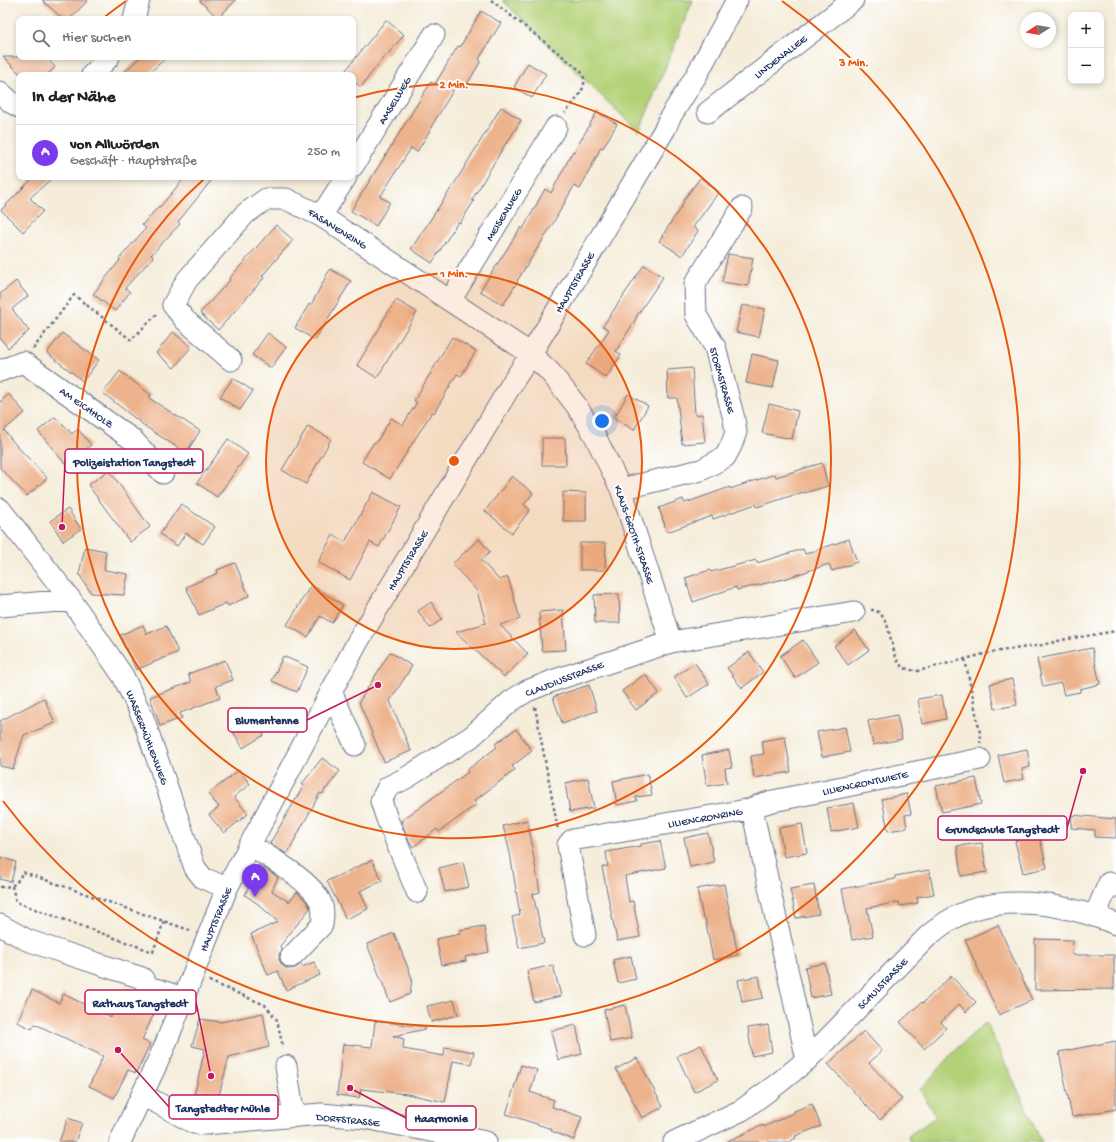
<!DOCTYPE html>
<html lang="de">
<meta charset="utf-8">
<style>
:root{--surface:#fff;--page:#f2f2f2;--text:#202124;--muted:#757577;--line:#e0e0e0;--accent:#7c3aed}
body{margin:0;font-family:"Gochi Hand",sans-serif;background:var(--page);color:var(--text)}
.controls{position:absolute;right:12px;top:12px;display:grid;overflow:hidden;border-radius:8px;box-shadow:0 2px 6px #0003}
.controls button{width:36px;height:36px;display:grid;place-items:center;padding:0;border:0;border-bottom:1px solid var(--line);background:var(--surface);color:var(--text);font:20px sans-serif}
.compass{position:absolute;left:1020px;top:12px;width:36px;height:36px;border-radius:50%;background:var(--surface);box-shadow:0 2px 6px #0003;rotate:259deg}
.you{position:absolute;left:602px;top:421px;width:14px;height:14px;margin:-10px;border:3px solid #fff;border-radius:50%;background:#1a73e8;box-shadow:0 0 0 6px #1a73e833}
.badge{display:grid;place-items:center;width:26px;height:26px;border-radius:50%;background:var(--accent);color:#fff;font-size:13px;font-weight:700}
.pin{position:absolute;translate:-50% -33px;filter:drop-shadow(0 1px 2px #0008)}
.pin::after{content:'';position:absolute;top:21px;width:14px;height:12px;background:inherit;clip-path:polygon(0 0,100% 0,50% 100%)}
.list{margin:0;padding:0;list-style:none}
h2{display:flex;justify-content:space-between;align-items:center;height:52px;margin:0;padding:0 16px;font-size:17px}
h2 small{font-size:13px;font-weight:400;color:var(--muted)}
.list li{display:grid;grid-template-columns:26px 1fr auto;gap:12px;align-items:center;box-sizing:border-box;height:56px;padding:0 16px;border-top:1px solid var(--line)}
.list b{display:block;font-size:15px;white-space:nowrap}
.list p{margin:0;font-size:13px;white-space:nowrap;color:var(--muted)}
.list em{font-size:13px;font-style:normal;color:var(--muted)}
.icon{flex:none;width:22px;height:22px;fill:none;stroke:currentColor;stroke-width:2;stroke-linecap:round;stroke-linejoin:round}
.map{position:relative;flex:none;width:1116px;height:1142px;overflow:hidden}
.search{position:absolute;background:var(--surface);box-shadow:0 2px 6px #0003;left:16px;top:16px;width:340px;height:44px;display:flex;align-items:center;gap:10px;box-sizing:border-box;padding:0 14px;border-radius:8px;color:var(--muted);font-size:15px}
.panel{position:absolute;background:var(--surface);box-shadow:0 2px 6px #0003;left:16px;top:72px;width:340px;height:108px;border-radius:8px}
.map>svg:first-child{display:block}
.green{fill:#b4d177;stroke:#68806a}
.building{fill:#edb38c}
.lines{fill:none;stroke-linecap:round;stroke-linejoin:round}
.minor-casing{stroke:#677289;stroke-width:23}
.path{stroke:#677289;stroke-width:2.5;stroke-dasharray:3 3;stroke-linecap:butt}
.minor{stroke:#fff;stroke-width:21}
.ring{fill:none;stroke:#e8590c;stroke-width:2}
.labels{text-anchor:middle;stroke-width:4;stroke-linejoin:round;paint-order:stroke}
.street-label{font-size:11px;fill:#1b2f5e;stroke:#fff}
.centre{fill:#e8590c;stroke:#fff;stroke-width:2}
.ring-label{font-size:12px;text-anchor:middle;font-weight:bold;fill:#e8590c;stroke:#fff;stroke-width:4;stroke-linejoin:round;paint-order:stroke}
.leader{fill:none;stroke:#c2185b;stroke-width:1.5}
.callout-dot{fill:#c2185b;stroke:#fff;stroke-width:1.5}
.callout{fill:#fff;stroke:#c2185b;stroke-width:1.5}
.callout-label{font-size:12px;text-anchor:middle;font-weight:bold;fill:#1b2f5e}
</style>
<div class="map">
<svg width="1116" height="1142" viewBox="0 0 1116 1142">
<rect width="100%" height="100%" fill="#fff"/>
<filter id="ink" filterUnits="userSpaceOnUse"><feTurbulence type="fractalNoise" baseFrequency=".025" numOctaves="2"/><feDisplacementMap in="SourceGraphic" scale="8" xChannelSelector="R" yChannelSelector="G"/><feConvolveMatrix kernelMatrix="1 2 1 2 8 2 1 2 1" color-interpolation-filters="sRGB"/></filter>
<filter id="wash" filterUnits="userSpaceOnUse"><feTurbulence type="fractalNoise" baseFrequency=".012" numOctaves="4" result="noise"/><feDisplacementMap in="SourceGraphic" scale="16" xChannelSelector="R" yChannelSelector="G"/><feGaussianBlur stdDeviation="0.9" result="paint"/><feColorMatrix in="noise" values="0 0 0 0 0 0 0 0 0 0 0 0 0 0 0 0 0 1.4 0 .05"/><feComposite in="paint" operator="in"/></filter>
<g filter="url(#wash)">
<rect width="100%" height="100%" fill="#f5edda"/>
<path class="green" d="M502,0H693L639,132Z
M986,1022L1042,1142H910L908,1136L936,1117L920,1090L953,1052Z"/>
<g id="blocks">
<path class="building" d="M42,0H88L70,19H63Z
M199,0H236L218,18Z
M481,11L501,23L479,59L481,61L464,89L457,84L431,127H432L417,152L411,148L380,197L390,202L376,226L351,211L431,82L435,84L458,46L460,47Z
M386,20L404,35L387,55L386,54L361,87L353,81V75H342Z
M3,57H46L55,67L47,75H21Z
M140,57H167L147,75H121Z
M528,63L546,74L532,98L514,87Z
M501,107L521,120L507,143H506L472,200L474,201L460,223L458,222L432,263L411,249L456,181Z
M597,112L617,124L603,148L601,147L580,189L574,186L552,225L517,281H518L503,305L480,291L521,227L523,229L545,189L551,193L573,151L574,152Z
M34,177H53L30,198L43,211L23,232L1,210Z
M185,177H214L178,222L180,224L151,255L153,257L125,288L130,292L115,311L93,294L120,260L119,259L146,228L142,225L159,206L160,207Z
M700,178L719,192L693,227L698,231L682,256L659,241L684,202L683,201Z
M276,225L293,240L262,276L264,278L218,330L200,313L230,280L229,279Z
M728,254L753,258L748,286L722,282Z
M644,265L663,277L636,317H637L616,351L621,355L606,378L586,364L609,330L603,326Z
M330,269L351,281L315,340L295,328L309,304L311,305Z
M16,281L28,296L12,309L29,331L8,348L0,338V294Z
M396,300L417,312L377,378L357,365L382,324H381Z
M742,305L765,309L759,337L736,332Z
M173,332L191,347L174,368L156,353Z
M62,333L99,360L83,381L47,353Z
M268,333L286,347L271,368L252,355Z
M452,337L476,351L461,376L457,374L434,413L432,412L390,479L362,462L374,442L376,443L391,418L403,425L417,402L414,401Z
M752,354L779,360L773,388L746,383Z
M692,368L695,415L702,414L705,442L682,444L677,398H668L667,370Z
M120,371L151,395L149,398L200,431L186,453L146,427L103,393Z
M233,378L253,391L240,410L220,397Z
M9,394L25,413L4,430L15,444L47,478L27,496L0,468V402Z
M628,394L648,406L634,430L614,418Z
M769,404L798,411L792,439L762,433Z
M55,417L62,423L72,434L78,429L91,445L67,466L38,431Z
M308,426L331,439L306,484L282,470Z
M542,438H565L566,465H542Z
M228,439L248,454L217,497L197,483Z
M822,463L828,486L804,493L803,492L757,507L756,504L713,519L712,516L667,532L659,508L683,499L685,503L730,487V489L775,474L776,477Z
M109,470L150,527L130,542L88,485Z
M512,476L533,493L524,505L530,510L512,533L485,511Z
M373,492L401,507L379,547L370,542L350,580L318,562L333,535L345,542Z
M563,492L586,493V521H563Z
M181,504L215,527L203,544L186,533L177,546L160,534Z
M68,509L81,529L63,541L50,521Z
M479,539L490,552L481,560L499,580L508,577L520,619L500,625L528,654L504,677L456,632L486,623L477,591L452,564Z
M849,539L857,562L832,571L829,564L784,579L737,590L736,587L693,602L685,578L710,570L711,572L756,560L757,563L803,549L805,554Z
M580,543H606L605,570H580Z
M85,547L106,551L104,570L128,574L124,595L91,593L79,574Z
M235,563L249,596L228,606L226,603L199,615L186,587L218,573L217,570Z
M311,585L343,605L332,623L320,616L308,637L287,625Z
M619,594L620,623H595L594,595Z
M431,602L442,619L430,628L418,611Z
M563,610L566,650L542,651L539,612Z
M143,625L147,634L166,626L178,652L136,670L120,635Z
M855,630L869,650L848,665L834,646Z
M803,640L818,662L795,678L780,656Z
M1092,648L1100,684L1080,689V692L1064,695L1061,683L1043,687L1037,659Z
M390,652L412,666L390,701L411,751L384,762L359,702Z
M749,652L763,672L742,688L727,668Z
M283,656L308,667L297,692L272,681Z
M225,660L233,680L216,686L220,698L180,713L182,718L160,726L150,697L191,682L188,674Z
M695,663L709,684L687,698L674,677Z
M645,674L659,693L636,710L622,691Z
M1012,679L1017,705L995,709L990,684Z
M589,685L597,711L562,723L553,697Z
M942,695L946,719L922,724L918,699Z
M44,698L55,723L24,735L13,769L0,766V721Z
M251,714L264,735L243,748L230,727Z
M897,715L902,739L873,745L868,721Z
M845,727L850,752L822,757L817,732Z
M516,729L532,751L512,766L515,770L474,801L477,804L439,832L437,829L413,847L409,841L401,821L468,772L467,770L497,747L495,744Z
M785,737L791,772L754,778L751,756L764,754L762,741Z
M1027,749L1030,767L1022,769L1024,779L1004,783L998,755Z
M729,750L732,767L725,768L727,783L707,786L702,755Z
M322,758L340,771L326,789H325L323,794L320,793L287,854L270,843L304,785L302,784Z
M239,770L250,784L234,797L248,814L224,833L209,815L219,807L208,794Z
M648,774L652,795L636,797L637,801L617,805L613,781Z
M588,778L594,808L570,812L565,783Z
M976,778L981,804L942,812L936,786Z
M907,794L911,814L905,815L907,828L888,831L882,799Z
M854,803L859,827L831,832L827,808Z
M1072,815L1116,819V838L1095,837V830L1071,828Z
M527,820L533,848H532L540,892L533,894L544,943L519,948L512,917L520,915L510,853L503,826Z
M802,824L807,853L784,857L779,828Z
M708,833L714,862L690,867L684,838Z
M1039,835L1047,868L1023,873L1015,841Z
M660,841L666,868L625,876L629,902L633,901L640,937L617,941L602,867L608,866L606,852L641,846V844Z
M982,843L987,872L961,876L957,846Z
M0,857L16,862L11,882L0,879Z
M372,860L382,881L360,891L368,909L346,919L327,881Z
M463,862L469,887L445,892L439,868Z
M259,865L278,877L272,891L289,902L297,892L306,901L310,908L280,946L282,950L279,954V960L283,966L288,969L295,968L301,964L302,967L314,962L320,975L286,990L278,971L268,975L251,934L278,922L258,904L245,895Z
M929,870L934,894L917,897L918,903L900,906L899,902L867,908L873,936L852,940L842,889L895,879V876Z
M724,884L738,955L713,960L705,918H703L697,889Z
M814,885L819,914L796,918L790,889Z
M998,925L1032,1000L999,1015L965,940Z
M484,926L489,952L465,957L466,961L442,965L436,939L460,934V930Z
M394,933L412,978L410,994L390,1002L367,944Z
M1035,939L1073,940L1072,955H1114V989L1035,990Z
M631,956L636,979L618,983L613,960Z
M825,963L831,994L811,998L805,967Z
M553,965L561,996L534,1002L527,971Z
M759,976L763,998L742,1002L738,980Z
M951,976L976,1002L966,1012L959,1004L941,1022L946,1028L924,1049L900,1022L922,1002L923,1003Z
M32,990L59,1003L63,994L111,1017L118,1001L125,1004L129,996L156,1009L142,1040L150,1044L136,1073L128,1070L114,1098L89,1086L103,1056L35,1024L32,1029L17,1022Z
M454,1000L458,1015L431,1022L427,1006Z
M625,1005L632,1038L610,1042L604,1010Z
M263,1013L269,1047L229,1057L217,1103L194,1096L205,1049L192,1046L200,1019L221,1022Z
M375,1021L426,1027V1029L393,1036L404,1039L403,1049L444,1056L445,1047L474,1052L471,1064L453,1061L445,1102L407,1094L361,1089L359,1098L337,1095L343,1044L372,1047Z
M576,1025L582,1054L558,1060L551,1031Z
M768,1025L772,1052L752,1056L748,1028Z
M864,1031L882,1051L869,1063L902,1099L880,1120L828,1064Z
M1116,1041V1109L1072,1117L1059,1052Z
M701,1045L718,1080L694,1092L677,1056Z
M637,1058L663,1107L642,1118L616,1069Z
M521,1065L537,1070L530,1092L554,1100L552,1107L582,1117L574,1140L551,1131L552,1129L506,1114Z
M812,1104L821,1126L795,1136L796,1138L789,1142H726L763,1125L764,1127L795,1112L794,1111Z
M68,1118L82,1123L75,1142H59Z"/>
</g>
</g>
<g filter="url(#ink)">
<use href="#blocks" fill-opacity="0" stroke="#677289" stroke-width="1"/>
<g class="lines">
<g class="minor-casing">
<path id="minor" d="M134,19L139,0
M92,75L109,57
M0,92L12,103L19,107
M708,112L853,0
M353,166L434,35
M321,216L346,177
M450,301L556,127
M231,360L185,320L173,305L187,280L245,214L266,199H286L321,216L531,354L550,372L576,405L594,434L621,489L671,642
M0,371L23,362L133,440L163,473
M621,489L701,470L725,457L731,446L736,432L734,419L715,347L696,315L695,284L742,208
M0,509L71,600L123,676L143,718L195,868L203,878L227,888
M0,606L71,600
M331,691L355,745
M752,809L807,1060
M250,845C268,856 312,882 320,901C324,908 323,917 322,925L291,957
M417,892L387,819L381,801L388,787L406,778L471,737L511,701L527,691L555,680L671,642L854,612
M1095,915L1109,883L1116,886
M0,925L27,940L56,950L142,978L149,987L183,998
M585,935L569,851L568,845L572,840L752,809L759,805L773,801L980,759
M286,1066L294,1116
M143,1095L194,1123L205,1124L321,1114L365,1118L486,1142
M120,1142L164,1048L227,888L357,643L514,380L531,354L666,127L669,119L696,76L737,0
M674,1142L742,1110L776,1085L807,1060L928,936C933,932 939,927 945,923C993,890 1065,903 1116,924"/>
</g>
<path class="path" d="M491,0L570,62C574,66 581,70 583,75C589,88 572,104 565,113
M33,349L74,295L131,340L158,313
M871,610H875L881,614L887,624L895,655L899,664L904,668L911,670L918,671L992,652L1042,645L1062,640L1116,631
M965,659L981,738L980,743
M535,707L558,830
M12,886L16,902L153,952L164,921
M0,887C15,887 16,884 23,872L192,931
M209,981L265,1005L277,1020L283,1048"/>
<use href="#minor" class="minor"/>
</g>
</g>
<circle cx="454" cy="461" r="188" fill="#e8590c" fill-opacity=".12"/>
<g class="ring">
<circle cx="454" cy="461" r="188"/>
<path d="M353 98A377 377 0 1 1 204 179"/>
<path d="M102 19A565 565 0 0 1 126 1M782 1A565 565 0 1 1 3 801"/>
</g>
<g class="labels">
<g class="street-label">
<text transform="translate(780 56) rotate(-38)" y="4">LINDENALLEE</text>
<text transform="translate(394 100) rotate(-59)" y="4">AMSELWEG</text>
<text transform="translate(503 214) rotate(-59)" y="4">MEISENWEG</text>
<text transform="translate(338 228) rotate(32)" y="4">FASANENRING</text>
<text transform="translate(574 282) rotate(-60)" y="4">HAUPTSTRASSE</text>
<text transform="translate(723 380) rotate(74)" y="4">STORMSTRASSE</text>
<text transform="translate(87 407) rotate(35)" y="4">AM EICHHOLZ</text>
<text transform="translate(635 534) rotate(71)" y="4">KLAUS-GROTH-STRASSE</text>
<text transform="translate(407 560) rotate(-59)" y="4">HAUPTSTRASSE</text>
<text transform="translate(564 678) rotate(-21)" y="4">CLAUDIUSSTRASSE</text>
<text transform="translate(148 737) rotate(69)" y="4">WASSERMÜHLENWEG</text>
<text transform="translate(865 782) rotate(-12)" y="4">LILIENCRONTWIETE</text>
<text transform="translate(705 817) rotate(-10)" y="4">LILIENCRONRING</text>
<text transform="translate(215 919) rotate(-68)" y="4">HAUPTSTRASSE</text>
<text transform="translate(882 983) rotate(-46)" y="4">SCHULSTRASSE</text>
<text transform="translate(348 1119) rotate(6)" y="4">DORFSTRASSE</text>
</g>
</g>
<circle cx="454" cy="461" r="6" class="centre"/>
<g class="ring-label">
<text x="854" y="66">3 Min.</text>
<text x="454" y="88">2 Min.</text>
<text x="454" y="277">1 Min.</text>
</g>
<path class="leader" d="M62 527L65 461M378 685L307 720M1083 771L1067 828M211 1076L196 1002M118 1050L169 1107M350 1088L406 1118"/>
<g class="callout-dot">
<circle cx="62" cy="527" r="4"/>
<circle cx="378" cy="685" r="4"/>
<circle cx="1083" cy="771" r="4"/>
<circle cx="211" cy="1076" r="4"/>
<circle cx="118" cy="1050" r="4"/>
<circle cx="350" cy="1088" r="4"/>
</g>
<g class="callout">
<rect x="65" y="449" width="138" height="24" rx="4"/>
<rect x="228" y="708" width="79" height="24" rx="4"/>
<rect x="938" y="816" width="129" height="24" rx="4"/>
<rect x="85" y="990" width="111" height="24" rx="4"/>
<rect x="169" y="1095" width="109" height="24" rx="4"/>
<rect x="406" y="1106" width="70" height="24" rx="4"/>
</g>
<g class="callout-label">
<text x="134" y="466">Polizeistation Tangstedt</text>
<text x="267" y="724">Blumentenne</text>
<text x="1002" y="833">Grundschule Tangstedt</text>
<text x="140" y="1007">Rathaus Tangstedt</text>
<text x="223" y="1112">Tangstedter Mühle</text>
<text x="441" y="1122">Haarmonie</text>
</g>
</svg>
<div class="controls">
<button>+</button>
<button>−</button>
</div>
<svg class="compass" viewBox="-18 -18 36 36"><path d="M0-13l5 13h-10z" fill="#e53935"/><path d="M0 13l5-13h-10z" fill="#757577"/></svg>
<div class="you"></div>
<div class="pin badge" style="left:255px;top:897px">A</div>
<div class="search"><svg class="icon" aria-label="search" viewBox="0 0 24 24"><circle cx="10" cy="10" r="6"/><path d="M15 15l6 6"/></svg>Hier suchen</div>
<section class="panel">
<h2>In der Nähe<small></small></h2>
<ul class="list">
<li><span class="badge">A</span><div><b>von Allwörden</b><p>Geschäft · Hauptstraße</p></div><em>250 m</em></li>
</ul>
</section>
</div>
